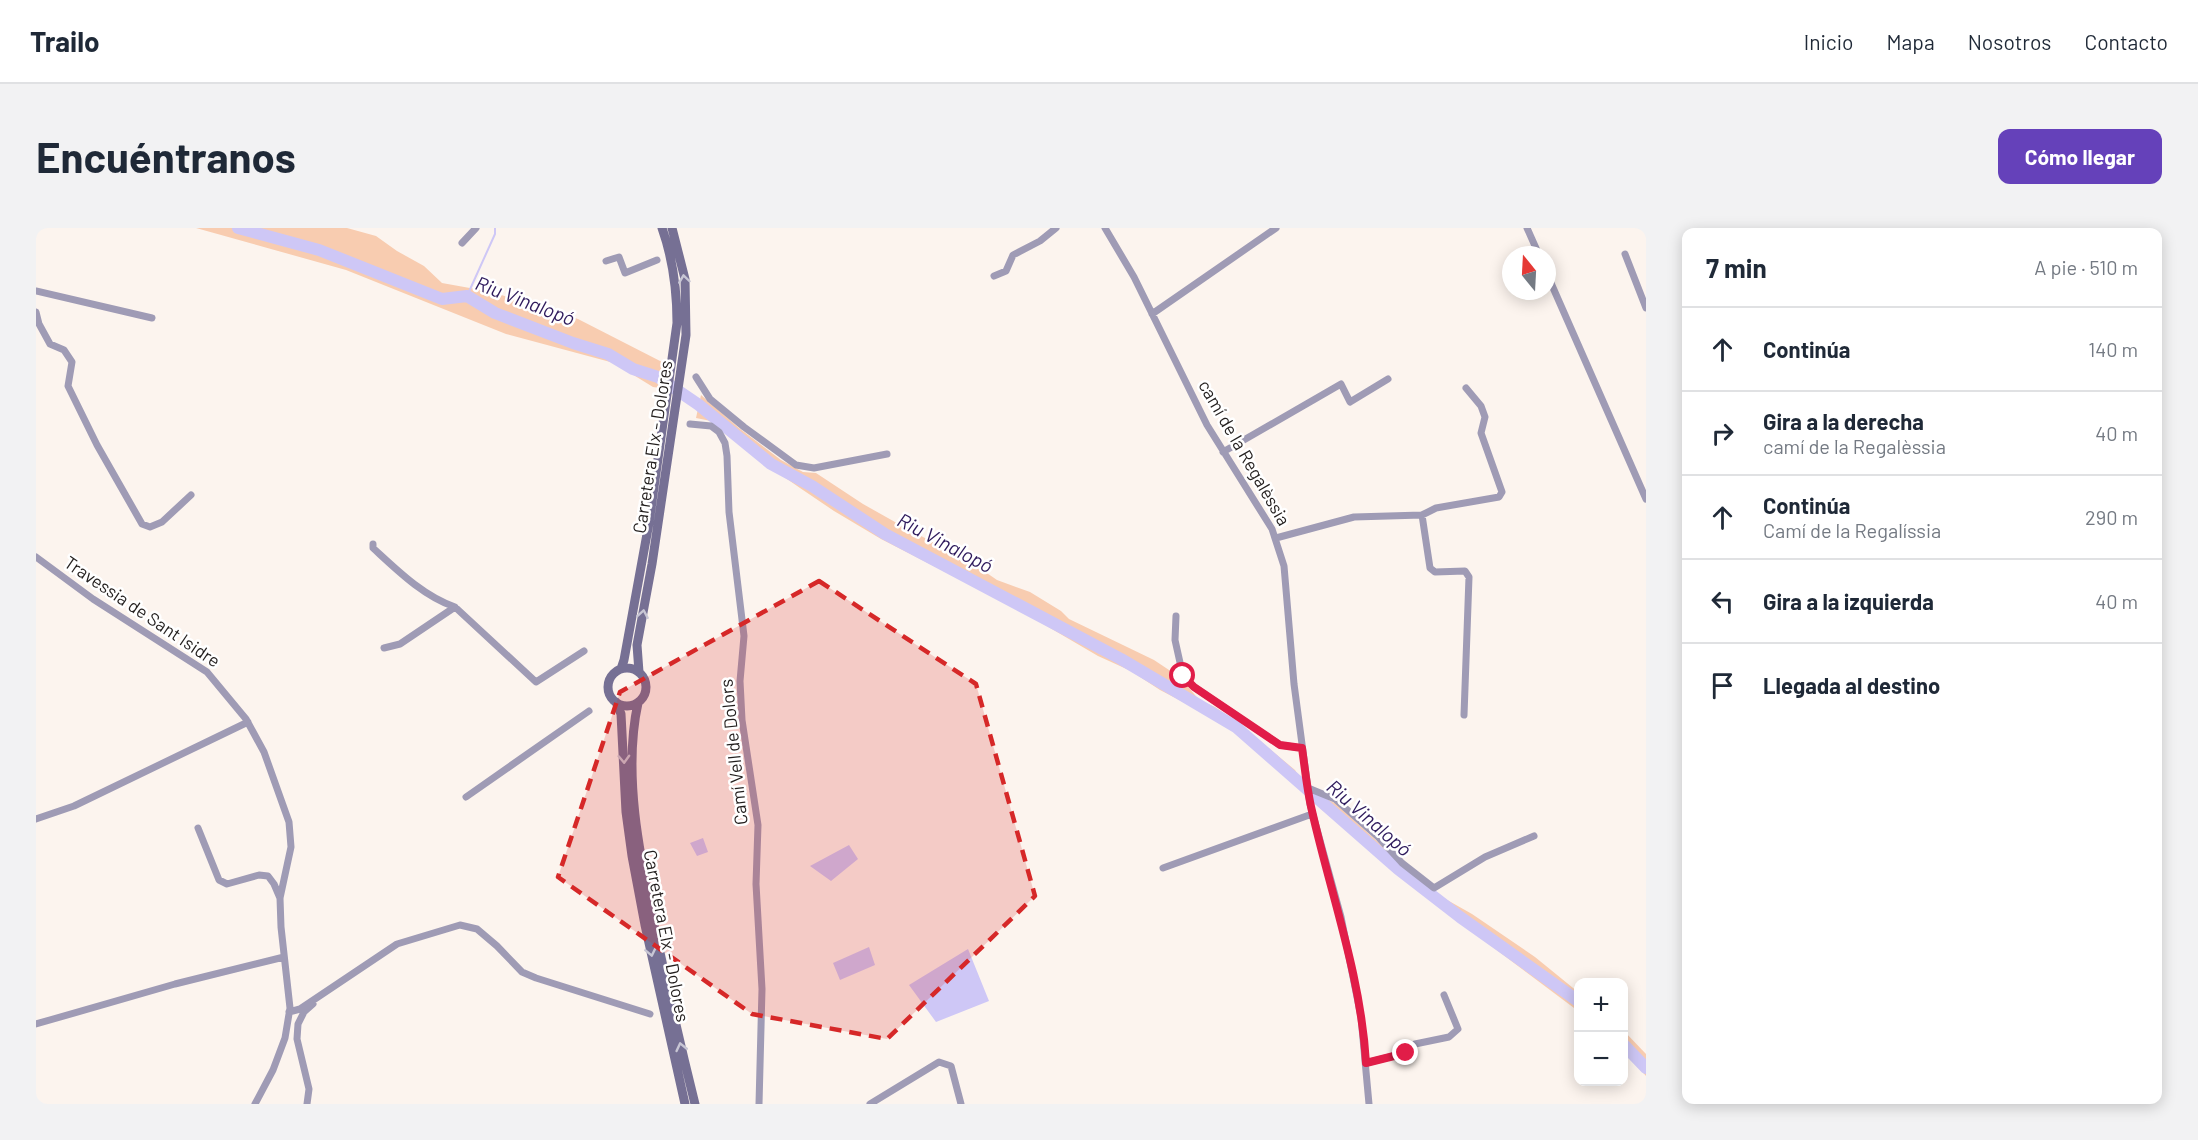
<!DOCTYPE html>
<html lang="es">
<meta charset="utf-8">
<style>
:root{--surface:#fff;--page:#f2f2f3;--text:#1f2937;--muted:#747a83;--line:#e0e1e3;--accent:#6541ba}
body{margin:0;font-family:Barlow,sans-serif;background:var(--page);color:var(--text)}
.controls{position:absolute;right:18px;bottom:18px;display:grid;overflow:hidden;border-radius:12px;box-shadow:0 3px 15px #0003}
.controls button{width:54px;height:54px;display:grid;place-items:center;padding:0;border:0;border-bottom:2px solid var(--line);background:var(--surface);color:var(--text);font:30px sans-serif}
.compass{position:absolute;left:1466px;top:18px;width:54px;height:54px;border-radius:50%;background:var(--surface);box-shadow:0 3px 15px #0003;rotate:342deg}
.stop{position:absolute;width:18px;height:18px;margin:-14px;border:4px solid #e11d48;border-radius:50%;background:#fff}
.stop.end{background:#e11d48;border-color:#fff;box-shadow:0 2px 6px #0008}
.list{margin:0;padding:0;list-style:none}
h2{display:flex;justify-content:space-between;align-items:center;height:78px;margin:0;padding:0 24px;font-size:26px}
h2 small{font-size:20px;font-weight:400;color:var(--muted)}
.list li{display:grid;grid-template-columns:39px 1fr auto;gap:18px;align-items:center;box-sizing:border-box;height:84px;padding:0 24px;border-top:2px solid var(--line)}
.list b{display:block;font-size:22px;white-space:nowrap}
.list p{margin:0;font-size:20px;white-space:nowrap;color:var(--muted)}
.list em{font-size:20px;font-style:normal;color:var(--muted)}
.icon{flex:none;width:33px;height:33px;fill:none;stroke:currentColor;stroke-width:2;stroke-linecap:round;stroke-linejoin:round}
.map{position:relative;flex:none;width:1610px;height:876px;overflow:hidden;border-radius:12px}
header{display:flex;align-items:center;gap:36px;box-sizing:border-box;height:84px;padding:0 30px;background:var(--surface);border-bottom:2px solid var(--line)}
header strong{font-size:28px}
nav{display:flex;gap:33px;margin-inline-start:auto;font-size:21px}
.intro{display:flex;align-items:center;justify-content:space-between;box-sizing:border-box;height:144px;padding:0 36px}
h1{margin:0;font-size:42px}
.button{padding:15px 27px;border-radius:12px;background:var(--accent);color:#fff;font-size:21px;font-weight:700}
main{display:flex;gap:36px;padding:0 36px}
aside{flex:1;background:var(--surface);border-radius:12px;box-shadow:0 3px 15px #0003}
.map>svg:first-child{display:block}
.green{fill:#f8ccb0}
.water{fill:#cec7f6}
.lines{fill:none;stroke-linecap:round;stroke-linejoin:round}
.stream{stroke:#cec7f6;stroke-width:2}
.river{stroke:#cec7f6;stroke-width:12}
.street{stroke:#9f9bb5;stroke-width:7}
.secondary{stroke:#767094;stroke-width:9}
.oneway{stroke:#c8c6d4}
.route{stroke:#e11d48;stroke-width:8}
.marked{fill:#d62828;fill-opacity:0.2;stroke:#d62828;stroke-width:4.5;stroke-dasharray:12 8;stroke-linejoin:round}
.labels{text-anchor:middle;stroke-width:5;stroke-linejoin:round;paint-order:stroke}
.street-label{font-size:18px;fill:#221e1d;stroke:#fff}
.water-label{font-size:20px;font-style:italic;fill:#2e1a5c;stroke:#fff}
</style>
<header>
<strong>Trailo</strong>
<nav><a>Inicio</a><a>Mapa</a><a>Nosotros</a><a>Contacto</a></nav>
</header>
<div class="intro"><h1>Encuéntranos</h1><a class="button">Cómo llegar</a></div>
<main>
<div class="map">
<svg width="1610" height="876" viewBox="0 0 1610 876">
<rect width="100%" height="100%" fill="#fcf4ee"/>
<path class="green" d="M160,0H311L340,8L361,23L388,38L406,55L456,64L542,91L628,135L624,160L617,159L578,135L470,106L310,42Z
M665,167L703,200L745,232L767,244L780,245L827,276L875,303L929,330L961,352L994,364L1025,383L1033,391L1118,432L1145,450L1163,472L1179,479L1206,498L1259,542L1262,547L1264,561L1200,505L1174,488L1124,462L1095,443L1062,428L980,380L845,311L798,283L764,260L722,231L675,193L660,190Z
M1280,567L1299,575L1397,664L1436,686L1499,729L1542,764V783L1382,663L1284,580Z
M1588,803L1610,826V848L1588,823Z"/>
<path class="water" d="M667,610L672,624L661,628L654,615Z
M813,617L822,631L795,653L774,638Z
M833,719L839,737L804,752L797,735Z
M932,721L953,773L900,794L873,757Z"/>
<g class="lines">
<path class="stream" d="M431,68L459,6V0"/>
<path class="river" d="M202,0L283,22L406,71L431,68L459,85L537,115L572,126L597,141L622,149L663,177L735,236L776,258L849,306L1085,431L1200,499L1362,641L1424,689L1542,773
M1588,817L1610,840"/>
<path class="street" d="M1069,0L1098,49L1171,197L1236,301L1248,338L1258,456L1274,576L1305,689L1325,789L1333,876
M1491,0L1503,27
M426,15L440,0
M1589,26L1610,80
M570,33L583,29L589,45L621,32
M1511,46L1610,271
M958,48L970,43L977,27L1004,13L1020,0
M0,63L116,90
M0,84L3,96L14,116L28,122L36,134L32,158L61,217L106,296L114,299L126,294L155,267
M1116,86L1240,0
M660,149L674,171L708,199L760,237L778,240L851,226
M654,196L675,198L683,204L689,215L691,228L693,284L708,408L704,453L706,492L722,597L720,656L726,761L723,876
M1187,224L1305,156L1314,174L1352,151
M1386,287L1394,340L1399,344L1429,343L1433,349L1428,487
M1240,310L1318,289L1386,287L1400,280L1463,269L1466,264L1445,205L1449,189L1445,178L1430,160
M337,316V320C361,342 387,368 419,379
M0,329L57,371L171,444L210,491L228,524L253,594L255,619L244,670L245,699L254,780L249,810L237,842L219,876
M1140,388L1139,412L1147,448L1158,459L1244,517L1266,520
M348,420L364,416L419,379L500,454L548,423
M1272,560L1299,571L1342,609L1366,635L1398,660L1449,629L1498,608
M430,569L553,483
M0,591L38,578L212,494
M162,600L183,652L191,656L223,647L232,648L238,656L244,670
M1127,640L1276,586
M253,784L264,781L361,716L424,697L441,701L461,718L486,744L500,750L614,786
M0,796L139,756L248,729
M1330,835L1369,825L1379,816L1413,809L1422,801L1408,767
M271,876L273,861L261,811L262,796L268,784L277,776
M834,876L903,834L915,838L925,876"/>
<path class="secondary" d="M572 459a19 19 0 1 1 38 0a19 19 0 1 1-38 0Z
M585,441L588,432L613,295L641,95C641,62 637,31 626,0
M603,444L601,417L616,336L650,107L649,51L636,0
M580,474L585,486L590,584L596,628L609,697L649,876
M602,475C586,548 605,633 620,706C632,763 645,820 659,876"/>
</g>
<defs><path id="oneway-chevron" d="M-2-3.5L2.5 0L-2 3.5" fill="none" stroke-width="1.6" stroke-linecap="round" stroke-linejoin="round" transform="scale(1.5)"/></defs>
<g class="oneway">
<use href="#oneway-chevron" transform="translate(648 51) rotate(-98)"/>
<use href="#oneway-chevron" transform="translate(607 386) rotate(-80)"/>
<use href="#oneway-chevron" transform="translate(588 531) rotate(88)"/>
<use href="#oneway-chevron" transform="translate(615 724) rotate(78)"/>
<use href="#oneway-chevron" transform="translate(645 819) rotate(-103)"/>
</g>
<g class="lines">
<path class="route" d="M1147,448L1158,459L1244,517L1266,520C1269,541 1271,562 1276,583C1295,667 1325,748 1330,835L1370,825"/>
</g>
<path class="marked" d="M783,353L940,456L999,668L851,811L716,786L522,649L584,464Z"/>
<g class="labels">
<g class="street-label">
<text transform="translate(617 219) rotate(-81)" y="6">Carretera Elx - Dolores</text>
<text transform="translate(1208 225) rotate(60)" y="6">camí de la Regalèssia</text>
<text transform="translate(106 384) rotate(34)" y="6">Travessia de Sant Isidre</text>
<text transform="translate(698 524) rotate(-96)" y="6">Camí Vell de Dolors</text>
<text transform="translate(630 708) rotate(79)" y="6">Carretera Elx - Dolores</text>
</g>
<g class="water-label">
<text transform="translate(489 73) rotate(21)" y="7">Riu Vinalopó</text>
<text transform="translate(909 315) rotate(28)" y="7">Riu Vinalopó</text>
<text transform="translate(1333 590) rotate(41)" y="7">Riu Vinalopó</text>
</g>
</g>
</svg>
<div class="controls">
<button>+</button>
<button>−</button>
</div>
<svg class="compass" viewBox="-18 -18 36 36"><path d="M0-13l5 13h-10z" fill="#e53935"/><path d="M0 13l5-13h-10z" fill="#747a83"/></svg>
<div class="stop" style="left:1147px;top:448px"></div>
<div class="stop end" style="left:1370px;top:825px"></div>
</div>
<aside>
<h2>7 min<small>A pie · 510 m</small></h2>
<ul class="list">
<li><svg class="icon" aria-label="ahead" viewBox="0 0 24 24"><path d="M12 20V5M6 11l6-6 6 6"/></svg><div><b>Continúa</b></div><em>140 m</em></li>
<li><svg class="icon" aria-label="right" viewBox="0 0 24 24"><path d="M7 20v-9h11M14 6l5 5-5 5"/></svg><div><b>Gira a la derecha</b><p>camí de la Regalèssia</p></div><em>40 m</em></li>
<li><svg class="icon" aria-label="ahead" viewBox="0 0 24 24"><path d="M12 20V5M6 11l6-6 6 6"/></svg><div><b>Continúa</b><p>Camí de la Regalíssia</p></div><em>290 m</em></li>
<li><svg class="icon" aria-label="left" viewBox="0 0 24 24"><path d="M17 20v-9H6M10 6l-5 5 5 5"/></svg><div><b>Gira a la izquierda</b></div><em>40 m</em></li>
<li><svg class="icon" aria-label="arrive" viewBox="0 0 24 24"><path d="M6 21V4h12l-3 4 3 4H6"/></svg><div><b>Llegada al destino</b></div></li>
</ul>
</aside>
</main>
